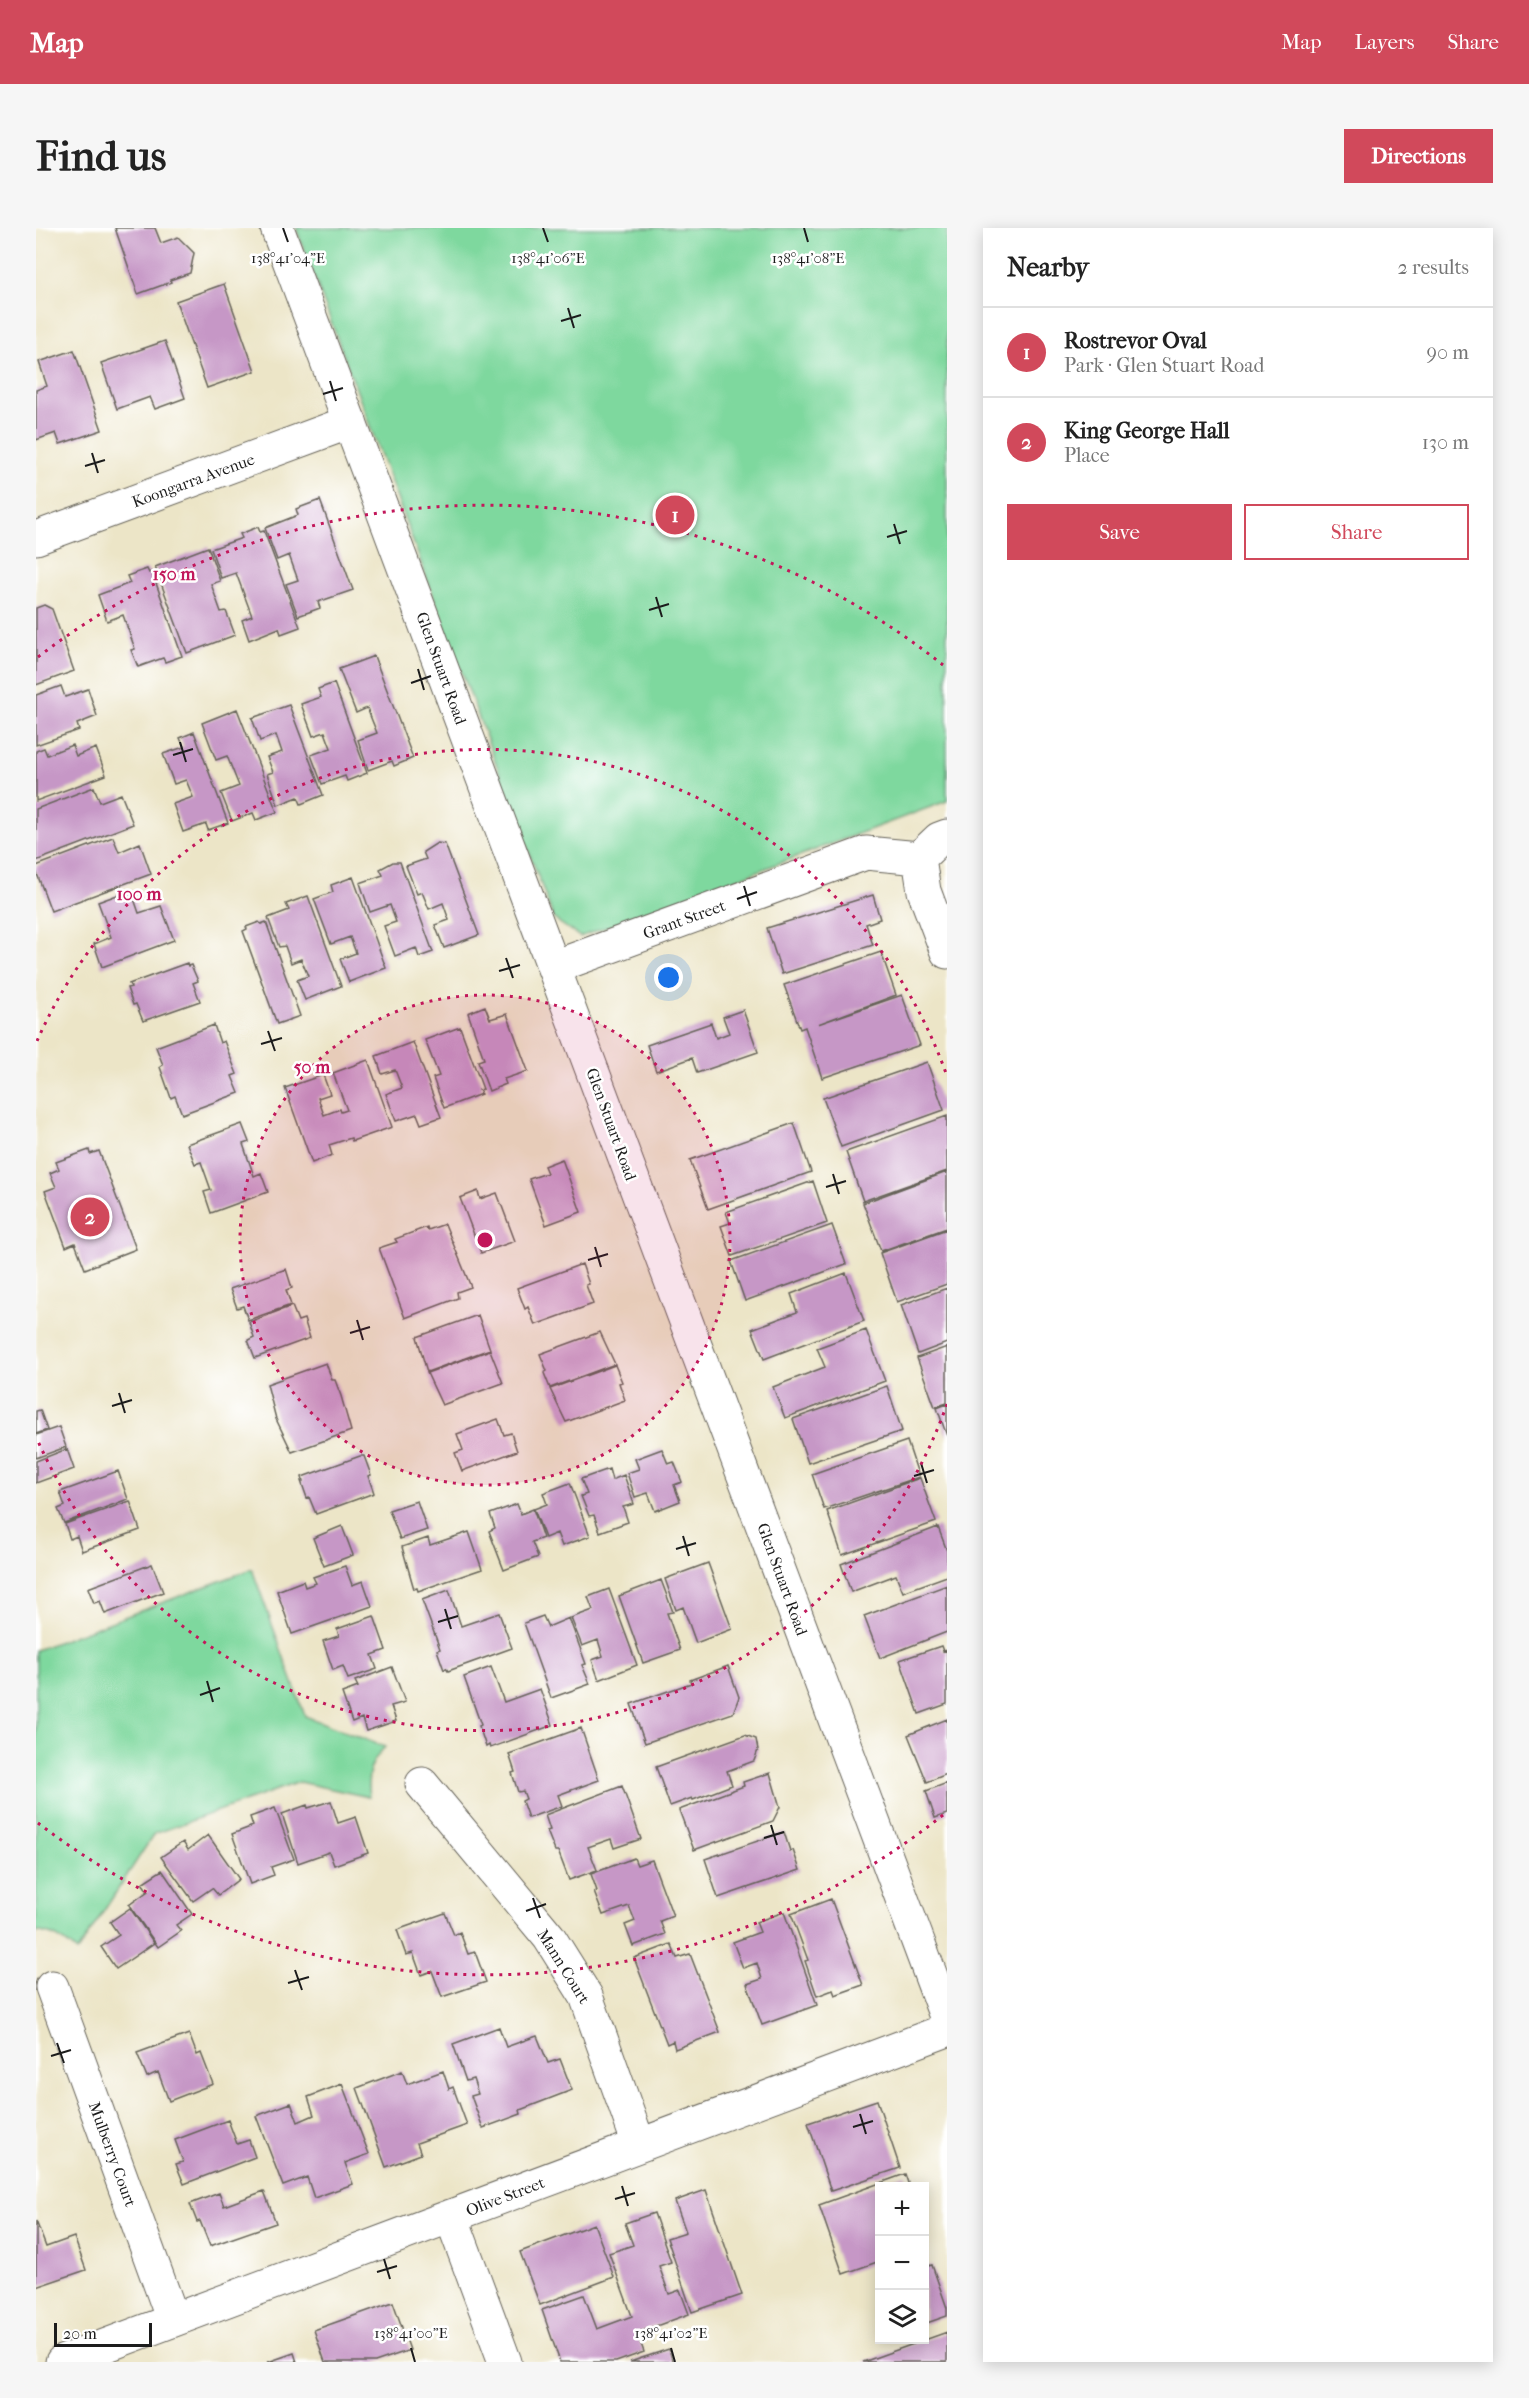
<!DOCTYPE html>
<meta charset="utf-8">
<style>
:root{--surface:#fff;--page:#f6f6f6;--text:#222;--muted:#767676;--line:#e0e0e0;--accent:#d1495b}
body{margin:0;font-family:"IM FELL French Canon",serif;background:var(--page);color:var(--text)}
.controls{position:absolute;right:18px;bottom:18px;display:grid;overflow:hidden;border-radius:0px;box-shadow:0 3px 15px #0003}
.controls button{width:54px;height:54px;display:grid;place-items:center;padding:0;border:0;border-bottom:2px solid var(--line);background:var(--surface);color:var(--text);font:30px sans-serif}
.scale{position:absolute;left:18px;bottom:15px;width:98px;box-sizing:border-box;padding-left:6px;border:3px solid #1c1c1c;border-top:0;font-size:16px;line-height:21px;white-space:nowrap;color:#1c1c1c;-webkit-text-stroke:4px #fff;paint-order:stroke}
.you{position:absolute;left:633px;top:750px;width:21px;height:21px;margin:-15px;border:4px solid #fff;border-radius:50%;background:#1a73e8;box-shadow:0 0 0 9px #1a73e833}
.badge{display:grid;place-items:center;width:39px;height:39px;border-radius:50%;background:var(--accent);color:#fff;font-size:20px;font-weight:700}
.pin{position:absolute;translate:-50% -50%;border:3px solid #fff;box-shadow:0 2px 6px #0006}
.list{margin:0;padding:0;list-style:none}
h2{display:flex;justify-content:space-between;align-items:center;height:78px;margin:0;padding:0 24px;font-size:26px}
h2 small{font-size:20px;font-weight:400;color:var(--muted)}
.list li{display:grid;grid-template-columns:39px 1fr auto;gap:18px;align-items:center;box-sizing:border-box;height:90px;padding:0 24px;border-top:2px solid var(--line)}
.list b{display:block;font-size:22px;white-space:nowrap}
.list p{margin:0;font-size:20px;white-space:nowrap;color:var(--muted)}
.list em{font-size:20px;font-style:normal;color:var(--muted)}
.actions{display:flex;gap:12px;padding:18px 24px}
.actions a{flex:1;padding:14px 0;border:2px solid var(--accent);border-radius:0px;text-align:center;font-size:21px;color:var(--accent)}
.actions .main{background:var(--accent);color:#fff}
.icon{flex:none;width:33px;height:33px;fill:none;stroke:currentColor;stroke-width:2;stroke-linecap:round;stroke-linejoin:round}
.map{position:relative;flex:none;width:911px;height:2134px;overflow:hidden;border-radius:0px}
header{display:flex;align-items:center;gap:36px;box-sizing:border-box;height:84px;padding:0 30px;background:var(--accent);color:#fff}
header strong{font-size:28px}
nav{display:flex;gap:33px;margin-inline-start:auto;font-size:21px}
.intro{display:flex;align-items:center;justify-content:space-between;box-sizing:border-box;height:144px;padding:0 36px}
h1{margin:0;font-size:42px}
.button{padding:15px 27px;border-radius:0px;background:var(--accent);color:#fff;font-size:21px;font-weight:700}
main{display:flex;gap:36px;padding:0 36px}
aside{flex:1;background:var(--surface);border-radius:0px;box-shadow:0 3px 15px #0003}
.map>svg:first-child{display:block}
.green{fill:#7ed89e;stroke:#4d7a5d;stroke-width:1.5}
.building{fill:#c697c6}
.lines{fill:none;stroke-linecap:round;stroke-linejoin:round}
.minor-casing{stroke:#656258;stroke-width:35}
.tertiary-casing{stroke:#656258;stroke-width:35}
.minor{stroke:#fff;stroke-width:33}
.tertiary{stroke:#fff;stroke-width:33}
.ticks{fill:none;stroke:#1c1c1c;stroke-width:2}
.ring{fill:none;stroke:#c2185b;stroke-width:3;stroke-dasharray:3 6}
.labels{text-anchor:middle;stroke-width:5;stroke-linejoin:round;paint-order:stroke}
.street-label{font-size:16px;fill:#1c1c1c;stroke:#fff}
.ticks-label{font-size:15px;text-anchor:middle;fill:#1c1c1c;stroke:#fff;stroke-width:5;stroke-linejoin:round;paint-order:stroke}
.centre{fill:#c2185b;stroke:#fff;stroke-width:3}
.ring-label{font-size:18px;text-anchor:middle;font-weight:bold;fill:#c2185b;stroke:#fff;stroke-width:5;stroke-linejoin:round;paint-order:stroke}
</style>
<header>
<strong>Map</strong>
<nav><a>Map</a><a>Layers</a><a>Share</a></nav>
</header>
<div class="intro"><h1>Find us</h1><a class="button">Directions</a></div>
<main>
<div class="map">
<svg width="911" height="2134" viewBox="0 0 911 2134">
<rect width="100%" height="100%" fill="#fff"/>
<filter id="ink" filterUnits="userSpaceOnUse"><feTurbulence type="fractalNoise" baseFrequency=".0167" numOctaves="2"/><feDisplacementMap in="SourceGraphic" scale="12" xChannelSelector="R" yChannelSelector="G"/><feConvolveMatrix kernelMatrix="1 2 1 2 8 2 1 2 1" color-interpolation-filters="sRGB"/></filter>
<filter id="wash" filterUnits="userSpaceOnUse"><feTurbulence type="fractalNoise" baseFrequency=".008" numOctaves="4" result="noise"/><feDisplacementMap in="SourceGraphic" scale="24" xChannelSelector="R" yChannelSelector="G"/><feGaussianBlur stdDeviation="1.35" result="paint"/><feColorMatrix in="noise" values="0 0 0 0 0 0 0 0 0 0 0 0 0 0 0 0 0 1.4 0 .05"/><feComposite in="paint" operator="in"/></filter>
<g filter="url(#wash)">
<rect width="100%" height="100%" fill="#ece5c7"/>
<path class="green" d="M260,0H911V573L544,709L518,691Z
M216,1341L269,1488L349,1519C334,1534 330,1548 333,1569L263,1554L118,1606L41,1724C29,1713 17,1704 0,1704V1422Z"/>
<g id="blocks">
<path class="building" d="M79,0H119L125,15L142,9L158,25L154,45L134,52L135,54L102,66Z
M188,56L219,143L171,160L140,73Z
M129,113L149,170L119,181L114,169L81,181L65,135Z
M38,122L66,202L24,216L20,205L0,212V162L11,158L3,134Z
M284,272L317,362L282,374L284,380L262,388L250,356L262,352L253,327L241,332L229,300L262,287L260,281Z
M222,299L224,304L228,303L264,399L245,406L243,400L213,412L206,392L216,388L200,345L185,350L175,321L206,310L204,306Z
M172,319L184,353L175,356L185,384L190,383L199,407L151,425L119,339Z
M111,341L113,345L116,344L146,428L129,434L127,430L102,439L95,422L99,421L87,387L71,393L62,367L94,355L91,348Z
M8,377L16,381L38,443L0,457V380Z
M338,428L377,530L358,538L356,533L332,542L322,512L341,505L331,480L320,485L303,441Z
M298,455L331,545L311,553L309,548L286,556L275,527L295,520L289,504L277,508L265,476L285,469L282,461Z
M25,458L29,469L52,461L61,488L41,496L43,502L0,517V467Z
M253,477L287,567L265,576L262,569L242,577L231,546L237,544L231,529L246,524L240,507L224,513L216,490Z
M201,481L241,584L220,592L217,585L196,593L185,565L203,558L191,528L180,532L166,495Z
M158,504L192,595L172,602L170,596L147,604L137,576L157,569L150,552L138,556L127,526L148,519L144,510Z
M36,517L40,528L60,520L70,547L0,573V523L8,520L11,527Z
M58,559L64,574L85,566L97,596L0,633V581Z
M77,609L83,624L104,615L115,646L15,683L0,643V638Z
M401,615L409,616L443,707L408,720L399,697L413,692L407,675L393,681L386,664L381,666L370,638L390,631L387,624Z
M357,634H364L397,724L383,729L380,720L359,728L348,698L360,694L354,677L334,684L324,655L347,647L344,641Z
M317,649L350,740L313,754L304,731L320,725L314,709L295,716L278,671L297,664L295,657Z
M95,662L103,685L125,678L138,712L66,739L58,716L75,709L62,674Z
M837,667L844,691L830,696L837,717L746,746L731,700Z
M272,668L305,758L269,772L261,752L272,748L265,731L255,735L249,718L243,719L232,690L253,682L250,676Z
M223,694L225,696L230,694L264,788L241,796L207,703L211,701L210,699Z
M845,724L860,767L782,796L866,767L884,817L786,850L769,799L764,801L748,757Z
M151,735L152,738L155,737L162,753L157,755L164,773L107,793L100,776L97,777L91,760L95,759L93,756Z
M449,778L454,791L471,786L492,843L468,851L470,856L453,863L442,833L448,831L432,785Z
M707,782L722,824L661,845L656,830L620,843L611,817L675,795L680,810L693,805L687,789Z
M178,797L184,815L188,813L201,846L196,848L203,865L146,886L139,868L135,870L124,839L127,837L120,819Z
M424,799L447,861L443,862L445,866L408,880L397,850L403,848L389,812Z
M377,814L405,889L385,896L381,886L360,893L350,866L366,860L359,842L346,846L340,828Z
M332,832L356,899L316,913L315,910L293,917L296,927L276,935L249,860L287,847L294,866L282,870L288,887L304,881L305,884L311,882L297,845Z
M891,834L908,882L805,919L787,870Z
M911,888V943L827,973L810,924Z
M758,895L775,944L672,981L654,932Z
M206,896L213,914L207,916L218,948L225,945L232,964L175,985L168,964L175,962L165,934L159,936L151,916Z
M53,922L54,926L63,923L100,1021L49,1041L39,1015L30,1019L9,963L20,959L14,945L23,941L20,934Z
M526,931L545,984L510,997L493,951L511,945L508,938Z
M911,944V1000L845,1023L827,975Z
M777,953L791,995L696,1028L685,998L694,995L690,984Z
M442,963L444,971L461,965L479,1013L445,1025L424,970Z
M409,996L435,1059L421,1064L422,1070L369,1090L343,1020L361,1014L359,1011L391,999L392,1002Z
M796,997L810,1036L709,1073L695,1033Z
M911,1001V1056L861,1074L844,1025Z
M546,1036L553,1056L550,1057L557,1076L499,1097L492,1079L489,1081L481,1060Z
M250,1041L256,1060L250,1062L255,1077L212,1092L207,1078L201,1080L194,1061Z
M810,1045L828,1093L728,1131L716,1101L761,1084L755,1066Z
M911,1060V1115L882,1126L865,1077Z
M256,1078L262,1093L268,1091L274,1110L219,1130L212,1112L218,1109L213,1094Z
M442,1087L454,1121L391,1144L381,1109Z
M830,1102L849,1153L749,1190L737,1159L789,1139L781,1120Z
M564,1104L579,1136L514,1160L508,1145L511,1143L504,1126Z
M911,1119V1175L899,1179L881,1130Z
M454,1122L467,1155L406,1177L391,1145Z
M290,1135L296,1152H299L305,1168L315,1203L256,1224L240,1191L231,1156Z
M579,1137L586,1154L583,1155L589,1172L530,1194L514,1161Z
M851,1158L866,1203L772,1235L757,1191Z
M911,1176V1208L901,1180Z
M4,1182L11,1202L0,1206V1183Z
M462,1191L468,1207L475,1205L481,1223L426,1243L419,1225L427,1222L421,1206Z
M23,1199L30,1219L0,1230V1207Z
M871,1213L883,1249L788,1281L776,1246Z
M31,1221L38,1241L0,1255V1233Z
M626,1221L632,1236L638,1234L646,1254L638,1257L644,1273L619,1283L612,1265L599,1269L591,1245L603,1241L599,1231Z
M324,1228H328L335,1247L332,1248L338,1265L280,1286L273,1269L271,1270L265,1253H267L266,1249Z
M573,1241L576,1252L588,1247L598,1276L587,1279L592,1294L564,1304L558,1287L553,1288L545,1268L551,1266L545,1251Z
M82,1243L92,1271L28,1295L22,1281L29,1278L24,1264Z
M884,1250L900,1294L806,1327L791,1283Z
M534,1255L554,1308L526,1318L521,1305L509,1310L498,1281L511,1276L507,1265Z
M94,1273L104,1302L46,1323L41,1308L34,1311L29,1296Z
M381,1273L391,1302L364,1311L353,1282Z
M481,1276L485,1286L497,1281L507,1310L496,1314L502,1329L468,1342L453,1303L459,1300L454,1286Z
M306,1298L317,1327L288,1338L277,1310Z
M902,1299L911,1323V1348L867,1364L860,1347L815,1364L805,1336Z
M433,1304L446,1341L382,1363L381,1360L378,1361L366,1319L392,1310L394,1317Z
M672,1335L696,1401L660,1415L647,1379L640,1382L629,1351Z
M116,1336L127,1364L69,1386L64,1373L58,1375L52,1360Z
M309,1338L316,1357L327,1353L336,1378L256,1406L241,1363L267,1353L269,1359L280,1355L277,1349Z
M625,1352L637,1384L631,1385L644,1422L607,1435L583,1368Z
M911,1357V1404L844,1430L828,1388Z
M573,1361L601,1437L563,1452L556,1432L567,1428L562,1412L546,1418L535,1390L557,1382L552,1369Z
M413,1362L425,1398L463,1385L476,1420L412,1443L410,1440L408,1442L401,1422L404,1421L386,1372Z
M338,1388L350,1422L336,1427L341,1441L312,1451L307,1438L297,1442L287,1413L303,1408L301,1401Z
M507,1388L512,1399L533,1390L550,1436L546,1437L554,1456L515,1470L488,1395Z
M905,1418L907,1423L911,1422V1476L883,1486L864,1432Z
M692,1438L703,1469L697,1485L609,1515L595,1476L655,1455L654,1452Z
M356,1439L369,1474L355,1478L360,1493L330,1503L326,1490L316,1494L306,1465L322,1459L319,1453Z
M455,1439L468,1474L504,1461L517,1497L454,1520L453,1517L450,1519L443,1498L445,1497L428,1449Z
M911,1491V1546L891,1554L872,1507Z
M545,1500L563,1552L522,1567L526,1578L492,1590L486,1573L490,1571L487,1563L482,1564L476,1545L479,1544L473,1526Z
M709,1507L720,1511L722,1522L718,1533L691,1543L696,1557L657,1572L656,1570L634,1578L620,1539Z
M734,1545L744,1579L737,1593L658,1622L643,1582L708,1558L707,1554Z
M911,1555V1586L899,1590L890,1563Z
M586,1558L605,1611L578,1620L575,1611L552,1619L561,1642L533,1652L522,1623H519L511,1603L514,1602L509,1587Z
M295,1573L302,1595L320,1589L332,1625L298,1637L293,1624L262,1635L246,1586L271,1577L272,1580Z
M239,1580L258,1631L235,1639L238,1647L214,1656L196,1606L217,1598L214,1589Z
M748,1604L754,1623L757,1622L764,1642L682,1670L669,1631Z
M172,1607L203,1651L182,1667L176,1660L157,1673L125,1629L147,1614L152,1622Z
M598,1630L601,1637L616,1632L637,1688L624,1693L629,1706L597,1718L589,1697L599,1693L593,1678L567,1687L558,1664L561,1663L555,1646Z
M126,1642L156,1686L140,1697L145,1703L122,1719L93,1677L112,1663L106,1655Z
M795,1671L827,1757L799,1767L797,1762L781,1768L769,1733L772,1732L755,1686Z
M94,1680L118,1715L80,1741L65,1719L83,1707L74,1694Z
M748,1684L781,1777L726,1797L711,1756L726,1751L721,1735L707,1740L697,1714L724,1704L720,1694Z
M409,1685L418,1707L424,1704L432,1726L439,1724L450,1754L406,1769L396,1743L385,1747L377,1725L370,1727L361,1702Z
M635,1716L641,1730L654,1726L684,1804L639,1821L637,1813L631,1816L598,1730Z
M463,1799L470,1819L501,1808L512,1835L524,1831L536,1862L484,1882L485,1886L447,1900L435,1868L442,1866L437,1851L430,1853L417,1816Z
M153,1806L161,1827L165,1825L177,1856L133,1873L122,1844L111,1849L101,1825Z
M366,1843L371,1856L407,1843L413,1861L417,1859L431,1897L381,1915L385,1926L350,1939L321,1860Z
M306,1856L333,1926L309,1935L317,1956L278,1970L271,1949L247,1958L220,1888L255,1875L262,1894L278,1887L272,1869Z
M841,1872L864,1940L795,1963L772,1895Z
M192,1892L201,1916L213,1912L219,1929L148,1956L140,1936L147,1934L139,1912Z
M869,1946L873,1958H844V2033L807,2046L783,1977Z
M670,1962L706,2067L656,2084L631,2010L650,2004L639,1973Z
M228,1963L240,1995L174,2018L164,1993L161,1994L154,1976L183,1965L188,1978Z
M618,1985L635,2034L623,2038L633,2066L644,2062L653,2086L601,2105L608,2124L580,2134H524L506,2082L548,2067L561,2101L596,2088L573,2025L597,2017L589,1995Z
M0,1993L10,2019L38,2009L50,2042L0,2059Z
M558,1996L578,2049L504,2077L484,2024Z
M896,2037L911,2080V2088L888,2096V2039Z
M357,2074L374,2122L339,2134H289L278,2102Z
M911,2104V2134H827Z
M633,2121L637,2134H594Z
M258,2125L261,2134H232Z"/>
</g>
</g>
<g filter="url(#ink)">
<use href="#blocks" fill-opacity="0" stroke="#656258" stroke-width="1.5"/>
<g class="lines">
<g class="minor-casing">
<path id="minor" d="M0,310L314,194
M911,608L903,611L883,630L888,663L911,724
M518,739L830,625L883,630
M386,1556L513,1709L550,1768L603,1917
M16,1759L137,2092
M415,1988L469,2134
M26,2134L911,1802"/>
</g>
<g class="tertiary-casing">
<path id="tertiary" d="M241,0L911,1791"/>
</g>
<use href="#minor" class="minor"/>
<use href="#tertiary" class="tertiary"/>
</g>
</g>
<path class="ticks" d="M247,0L252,14M507,0L512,14M768,0L772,14M532,80L538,100M525,93L545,87M294,153L300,173M287,166L307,160M56,225L62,245M49,238L69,232M858,296L864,316M851,309L871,303M620,369L626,389M613,382L633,376M382,441L388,462M375,455L395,448M144,514L150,534M137,527L157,521M708,658L714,678M701,671L721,664M470,730L477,750M463,743L484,737M232,803L239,823M225,816L246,810M797,946L803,966M790,959L810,953M559,1019L565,1039M552,1032L572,1026M321,1092L327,1112M314,1105L334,1099M83,1165L89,1185M76,1178L96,1172M885,1235L891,1255M878,1248L898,1242M647,1308L653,1328M640,1321L660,1315M409,1381L415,1401M402,1394L422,1388M171,1453L177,1474M164,1467L184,1460M735,1597L741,1617M728,1610L748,1604M497,1670L504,1690M490,1683L510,1676M259,1742L266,1762M252,1755L273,1749M21,1815L28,1835M15,1828L35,1822M824,1886L830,1906M817,1899L837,1893M586,1958L592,1978M579,1971L599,1965M348,2031L354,2051M341,2044L361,2038M375,2120L379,2134M635,2120L639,2134"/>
<circle cx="449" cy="1012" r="245" fill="#c2185b" fill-opacity=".12"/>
<g class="ring">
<circle cx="449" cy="1012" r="245"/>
<path d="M911 1176A490 490 0 0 1 1 1211M1 813A490 490 0 0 1 911 848"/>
<path d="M907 1587A735 735 0 0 1 2 1595M2 429A735 735 0 0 1 907 437"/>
</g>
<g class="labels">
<g class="street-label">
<text transform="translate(157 252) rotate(-20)" y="6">Koongarra Avenue</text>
<text transform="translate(406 440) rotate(70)" y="6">Glen Stuart Road</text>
<text transform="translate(648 691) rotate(-20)" y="6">Grant Street</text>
<text transform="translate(576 896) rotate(70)" y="6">Glen Stuart Road</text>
<text transform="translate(747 1351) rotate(70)" y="6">Glen Stuart Road</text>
<text transform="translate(528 1738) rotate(58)" y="6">Mann Court</text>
<text transform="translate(77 1926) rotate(70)" y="6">Mulberry Court</text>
<text transform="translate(469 1968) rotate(-21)" y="6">Olive Street</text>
</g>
</g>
<g class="ticks-label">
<text x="252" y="35">138°41'04"E</text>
<text x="512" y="35">138°41'06"E</text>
<text x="772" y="35">138°41'08"E</text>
<text x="375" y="2110">138°41'00"E</text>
<text x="635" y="2110">138°41'02"E</text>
</g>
<circle cx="449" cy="1012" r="9" class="centre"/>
<g class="ring-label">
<text x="138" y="352">150 m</text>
<text x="103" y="672">100 m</text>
<text x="276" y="845">50 m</text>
</g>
</svg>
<div class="controls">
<button>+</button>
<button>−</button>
<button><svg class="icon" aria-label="layers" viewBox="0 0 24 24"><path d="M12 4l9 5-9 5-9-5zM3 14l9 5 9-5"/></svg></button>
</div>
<div class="scale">20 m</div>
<div class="you"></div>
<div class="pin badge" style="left:639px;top:287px">1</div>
<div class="pin badge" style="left:54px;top:989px">2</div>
</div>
<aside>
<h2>Nearby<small>2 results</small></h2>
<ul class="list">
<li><span class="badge">1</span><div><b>Rostrevor Oval</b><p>Park · Glen Stuart Road</p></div><em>90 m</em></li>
<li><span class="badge">2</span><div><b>King George Hall</b><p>Place</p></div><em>130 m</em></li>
</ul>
<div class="actions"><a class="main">Save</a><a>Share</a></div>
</aside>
</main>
